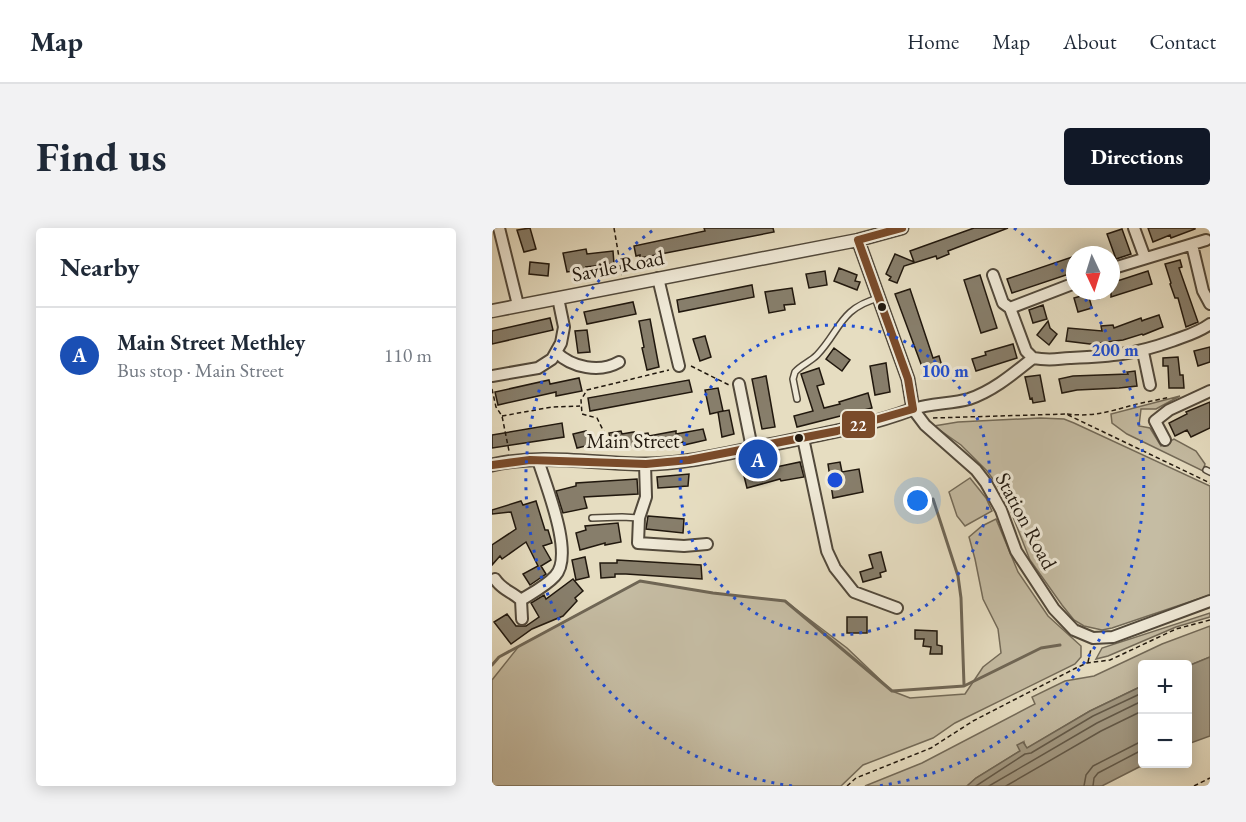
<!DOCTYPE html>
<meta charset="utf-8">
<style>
:root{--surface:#fff;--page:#f2f2f3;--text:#1f2937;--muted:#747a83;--line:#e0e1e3;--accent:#111827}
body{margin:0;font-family:"EB Garamond",serif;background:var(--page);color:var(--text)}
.controls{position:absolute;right:18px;bottom:18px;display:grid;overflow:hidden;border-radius:6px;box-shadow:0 3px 15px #0003}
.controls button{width:54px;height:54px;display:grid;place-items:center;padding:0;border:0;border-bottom:2px solid var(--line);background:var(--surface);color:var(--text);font:30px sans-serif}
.compass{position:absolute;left:574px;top:18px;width:54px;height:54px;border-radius:50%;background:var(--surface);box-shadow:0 3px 15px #0003;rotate:176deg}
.you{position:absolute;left:426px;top:273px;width:21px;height:21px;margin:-15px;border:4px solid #fff;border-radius:50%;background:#1a73e8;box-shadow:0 0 0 9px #1a73e833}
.badge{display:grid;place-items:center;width:39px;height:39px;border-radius:50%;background:var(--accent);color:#fff;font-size:20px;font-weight:700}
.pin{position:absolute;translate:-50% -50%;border:3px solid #fff;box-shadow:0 2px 6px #0006}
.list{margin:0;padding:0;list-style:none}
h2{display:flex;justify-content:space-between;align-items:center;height:78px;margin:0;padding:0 24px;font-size:26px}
h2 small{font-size:20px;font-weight:400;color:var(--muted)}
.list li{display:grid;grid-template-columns:39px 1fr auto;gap:18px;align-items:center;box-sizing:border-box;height:96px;padding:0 24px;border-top:2px solid var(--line)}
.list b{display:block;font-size:22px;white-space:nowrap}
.list p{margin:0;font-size:20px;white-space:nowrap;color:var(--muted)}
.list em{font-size:20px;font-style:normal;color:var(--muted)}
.map{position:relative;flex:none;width:718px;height:558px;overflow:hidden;border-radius:6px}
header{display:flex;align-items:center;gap:36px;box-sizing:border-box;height:84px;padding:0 30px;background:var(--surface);border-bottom:2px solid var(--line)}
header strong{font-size:28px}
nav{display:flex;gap:33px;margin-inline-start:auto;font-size:21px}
.intro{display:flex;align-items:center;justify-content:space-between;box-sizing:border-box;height:144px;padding:0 36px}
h1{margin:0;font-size:42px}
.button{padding:15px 27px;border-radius:6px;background:var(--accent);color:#fff;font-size:21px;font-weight:700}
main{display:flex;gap:36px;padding:0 36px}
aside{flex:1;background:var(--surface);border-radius:6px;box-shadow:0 3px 15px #0003}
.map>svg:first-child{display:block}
.green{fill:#c5bca3;stroke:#736a58;stroke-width:1.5}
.water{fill:#a39a84;stroke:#6f6655;stroke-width:1.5}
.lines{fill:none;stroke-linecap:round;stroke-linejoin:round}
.shore{stroke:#625949;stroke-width:1.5}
.stream{stroke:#6f6655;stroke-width:3}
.building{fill:#877e6b;stroke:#21180e;stroke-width:1.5}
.service-casing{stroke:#52493b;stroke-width:8}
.minor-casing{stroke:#52493b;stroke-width:14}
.tertiary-casing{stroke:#52493b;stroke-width:15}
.path{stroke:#21180e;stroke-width:1.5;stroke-dasharray:4.5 3;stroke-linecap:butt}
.service{stroke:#efe9d7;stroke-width:5}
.minor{stroke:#efe9d7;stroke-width:10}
.tertiary{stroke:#efe9d7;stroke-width:12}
.bus-1-casing{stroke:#efe9d7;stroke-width:12}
.bus-1{stroke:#7a4b2a;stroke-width:8}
.ring{fill:none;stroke:#1d4ed8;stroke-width:3;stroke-dasharray:3 6}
.bus-dot{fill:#21180e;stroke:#efe9d7;stroke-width:2}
.labels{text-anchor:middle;stroke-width:6;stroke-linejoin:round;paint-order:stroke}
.street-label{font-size:21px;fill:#21180e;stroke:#efe9d7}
.centre{fill:#1d4ed8;stroke:#efe9d7;stroke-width:3}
.ring-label{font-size:18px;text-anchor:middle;font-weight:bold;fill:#1d4ed8;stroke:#efe9d7;stroke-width:6;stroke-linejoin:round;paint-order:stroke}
.line-badge{stroke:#efe9d7;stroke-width:2}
.badge-label{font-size:16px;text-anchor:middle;font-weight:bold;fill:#fff}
</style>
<header>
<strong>Map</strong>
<nav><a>Home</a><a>Map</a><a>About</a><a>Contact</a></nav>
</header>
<div class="intro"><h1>Find us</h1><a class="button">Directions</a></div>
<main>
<aside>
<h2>Nearby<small></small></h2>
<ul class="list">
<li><span class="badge" style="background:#1a4fb4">A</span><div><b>Main Street Methley</b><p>Bus stop · Main Street</p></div><em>110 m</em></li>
</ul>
</aside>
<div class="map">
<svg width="718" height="558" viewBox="0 0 718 558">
<rect width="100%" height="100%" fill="#e6ddc1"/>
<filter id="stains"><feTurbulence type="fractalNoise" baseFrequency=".00333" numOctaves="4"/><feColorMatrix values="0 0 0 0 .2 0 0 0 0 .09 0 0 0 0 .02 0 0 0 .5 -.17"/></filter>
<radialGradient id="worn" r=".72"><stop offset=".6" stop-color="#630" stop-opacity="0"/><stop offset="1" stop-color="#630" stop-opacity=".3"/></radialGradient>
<path class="green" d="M688,168L664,181H649L647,198L658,200L669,218L682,211L704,223L713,236L711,243L635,206L620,195L619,186Z
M548,190L572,191L582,195L718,258V367L620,400L610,402L592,398L582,392L570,377L538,332L512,266L495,243L469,217L442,198L466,194Z
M478,250L494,270L500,283L473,298L465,288L457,264Z
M504,291L526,344L556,388L589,418V429L583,436L463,495L441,510L371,537L349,558H0V452L27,418L148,353L221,365L293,373L355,420L400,463L418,470L473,466L491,439L509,425L506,401L491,371L483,331L477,309L490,298Z
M718,385V389L684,399L616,428L604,431L610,420Z
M718,398V429L696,438L650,436V458L598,483L534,521L532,514L528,523L484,550L475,558H373L430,535L543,476L540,469L573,453L602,448L670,416Z"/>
<path class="water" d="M718,429V508L696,516V438Z
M650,458V536H653L610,558H475L484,550L528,523L525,517L531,514L535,520L598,483Z"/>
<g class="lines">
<path class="shore" d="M484,558L533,526L539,525L601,488L650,465
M497,558L605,495L650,473
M514,558L609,503L650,483
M592,558L594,547L601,538L650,513
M601,558L602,550L606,545L650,522"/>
<path class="stream" d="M441,271L466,348L469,370L472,457
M0,437L7,429L148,353L221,365L293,373L400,463L472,458L549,420L568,417"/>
</g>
<path class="building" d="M38,0L44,21L32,24L25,2Z
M212,0H281L282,4L148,30V27L144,28L142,18L213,3Z
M482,0H516L456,23L457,26L445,31L444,28L412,38L405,55L397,52L399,49L394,46L403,26L422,34L418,23Z
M656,0H703V1L679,10L678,7L661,14Z
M630,1L639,26L624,31L615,6Z
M94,21L95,26L121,23L122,36L94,39L95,41L75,44L71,25Z
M583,28V44L520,65L515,51Z
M688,32L690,39L687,40L706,94L694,99L686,70H683L678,56L679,55L673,36Z
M38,34L57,36L56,48L37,46Z
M347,40L365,47L363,53L368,54L365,62L342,53Z
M333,43L335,57L317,60L314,46Z
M656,43L660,56L619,69V55Z
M488,47L505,100L489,105L472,52Z
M260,57L262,69L187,84L185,72Z
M300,60L303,76L292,77L293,82L277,85L273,64Z
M418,61L441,130L447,128L450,138L432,144L403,66Z
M596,66L600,80L586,84L582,70Z
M141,74L144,86L95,96L92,84Z
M551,77L555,91L541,95L537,82Z
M667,87L671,99L651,107L650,106L631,112L598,116L574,113L576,100L610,103L609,98L621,97L622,100L649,90L650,93L652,92Z
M58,90L61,102L0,116V103Z
M158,91L167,139L155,142L150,120L152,119L147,93Z
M556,93L558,100L565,106L557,117L545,107Z
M95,102L98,124L86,125L83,103Z
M213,108L219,129L208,133L201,111Z
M521,116L525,130L484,143L480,131L494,127L493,124Z
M718,119V134L706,138L702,123Z
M342,120L358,132L350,143L334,131Z
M686,129L688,147H691L692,160H677L676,138H671V130Z
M394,135L398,164L383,167L378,138Z
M327,140L332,156L325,158L332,180L348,176L347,174L376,165L380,180L305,199L302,188L321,183L309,146Z
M643,143L645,158L627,160L585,162L570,165L567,151L581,148L636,146L635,144Z
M548,147L553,173L541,175L540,170L538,171L533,149Z
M274,148L283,199L270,201L260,151Z
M87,150L90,163L64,168V164L6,177L3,164L57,152L58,156Z
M197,152L200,164L98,183L96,170Z
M226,160L231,183L218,186L213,162Z
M718,174V200L699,209L695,202L683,208L677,195L695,186L694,184Z
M237,182L242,206L230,209L226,184Z
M70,195L72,209L0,220V207Z
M211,201L214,212L192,217L191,214L145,221L144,218L133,220L132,216L120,218L117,205L129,203L130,206L142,204V207L156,205L157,208L184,203V206Z
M94,203L98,217L85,220L81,206Z
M308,234L312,249L289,253L288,251L255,260L251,244L274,238L275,241Z
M348,234L350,244L367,241L371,264L341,270L336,236Z
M197,246L196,258L166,260L165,249Z
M145,251L146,266L92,269L95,280L71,285L64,263L84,258V255Z
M29,273L31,277L44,273L53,302H56L60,315L51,318L59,332L49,338L54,346L38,357L31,346L46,338L34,314L10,331L8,328L0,337V317L24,301L19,284L0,286V282Z
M156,288L192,291L191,305L154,301Z
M126,295L129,314L113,317V315L88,322L84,305L94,302L93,298Z
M389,324L394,343L388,345L389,349L371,354L368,344L381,340L377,327Z
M93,329L97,349L84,352L80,332Z
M125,332L209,337L210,351L134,346H123V349L109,350L108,335H125Z
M81,351L91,363L83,370L85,373L71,388L40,401L19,416L2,394L15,386L24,398H34L47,389L39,375L52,367L54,371Z
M355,389H375V405H355Z
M423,402L445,403V417L450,418V426H438L439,419L431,418L432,411H423Z"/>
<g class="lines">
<g class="service-casing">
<path id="service" d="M305,171L301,151L303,144C309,137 318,134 325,127C348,103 348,80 387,70
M714,242L718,244
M100,290L130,289L147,290"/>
</g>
<g class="minor-casing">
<path id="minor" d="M7,0L26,77
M642,0L653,30
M700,17L711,63L718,76
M625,39L714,12
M501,47L511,75L518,80L534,123L541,130
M166,50L187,138
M605,63V65
M518,80L583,55
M718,96C706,105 693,108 680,113C641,127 619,128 578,130C563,131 558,133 541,130C521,146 501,163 477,171C459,176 439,175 421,181L433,197L484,242L494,255L509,282L524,323L562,381L582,402L601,410L621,409L718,373
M64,124C80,140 108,145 127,134
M651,124L658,157
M0,148L46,140L60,131L69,115L72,99L66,70
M247,156L260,220
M311,210L335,323L343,340L362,364L405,380
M673,212L663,193L677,182L718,163
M153,236L154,269L147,290L146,315L192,318L215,316
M3,351C10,362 19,363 29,372L30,391
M29,372C40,365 54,358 63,348C83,328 54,258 46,232"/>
</g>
<g class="tertiary-casing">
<path id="tertiary" d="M0,83L366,12L410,0
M0,237C51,225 103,236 154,236C192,236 230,226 267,219C319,208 371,200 421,181L416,151L366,12"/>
</g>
<path class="path" d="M122,0L130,47
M199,138L237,157
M0,161L4,179L10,188L17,223
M575,186C601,189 616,184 641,177C653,174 666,172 678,169
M10,188L60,179L88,178
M441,190L574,186L718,255
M116,222L112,204L105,190L90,186L89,172L95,162L177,142
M596,434L599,421
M355,558L364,550L439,520L481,493L584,440L595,435L618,432L684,401L718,392
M702,558L718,550"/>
<use href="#service" class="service"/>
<use href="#minor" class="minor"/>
<use href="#tertiary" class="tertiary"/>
<g class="bus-1-casing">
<path id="bus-1" d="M0,237L38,232L154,236L197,232L345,203L421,181L416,151L366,12L410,0"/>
</g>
<use href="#bus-1" class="bus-1"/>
</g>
<g class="ring">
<circle cx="343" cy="252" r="155"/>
<path d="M300 558A309 309 0 0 1 164 0M522 0A309 309 0 0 1 581 55M588 64A309 309 0 0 1 386 558"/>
</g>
<g class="bus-dot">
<circle cx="390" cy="79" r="5"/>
<circle cx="307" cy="210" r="5"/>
</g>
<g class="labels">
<g class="street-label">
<text transform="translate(126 38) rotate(-11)" y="7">Savile Road</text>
<text x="141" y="220">Main Street</text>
<text transform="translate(534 293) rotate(62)" y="7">Station Road</text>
</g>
</g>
<circle cx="343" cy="252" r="9" class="centre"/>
<g class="ring-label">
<text x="623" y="128">200 m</text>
<text x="453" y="149">100 m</text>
</g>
<rect class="line-badge" x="349" y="182" width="35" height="29" rx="6" fill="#7a4b2a"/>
<g class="badge-label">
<text x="366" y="203">22</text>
</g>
<rect width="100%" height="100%" filter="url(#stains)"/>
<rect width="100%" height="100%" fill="url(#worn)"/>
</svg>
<div class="controls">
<button>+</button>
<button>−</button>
</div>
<svg class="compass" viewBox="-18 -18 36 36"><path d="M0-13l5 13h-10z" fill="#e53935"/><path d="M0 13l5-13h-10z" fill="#747a83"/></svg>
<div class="you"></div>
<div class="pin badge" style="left:266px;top:231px;background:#1a4fb4">A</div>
</div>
</main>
